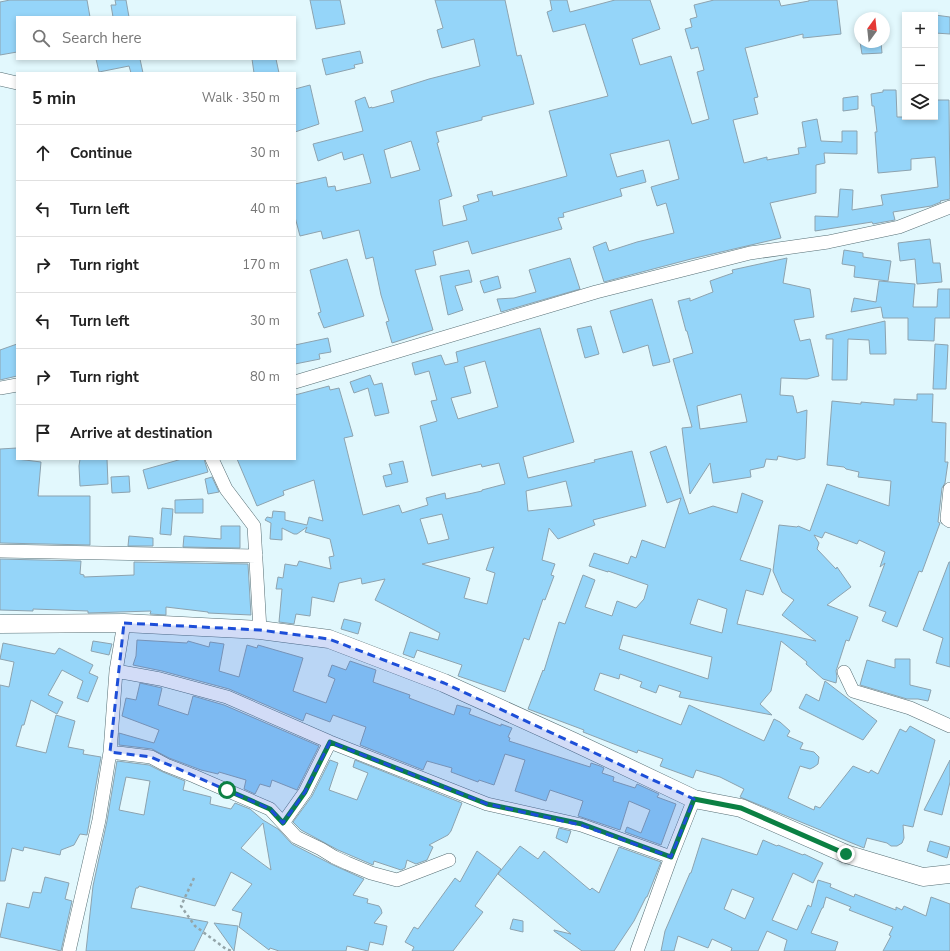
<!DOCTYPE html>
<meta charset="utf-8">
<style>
:root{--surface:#fff;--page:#f2f2f2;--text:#222;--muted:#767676;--line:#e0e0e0}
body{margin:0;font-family:"Nunito Sans",sans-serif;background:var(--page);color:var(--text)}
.controls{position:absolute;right:12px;top:12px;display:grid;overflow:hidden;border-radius:0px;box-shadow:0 2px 6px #0003}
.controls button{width:36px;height:36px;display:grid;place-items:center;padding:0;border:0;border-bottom:1px solid var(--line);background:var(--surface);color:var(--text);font:20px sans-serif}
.compass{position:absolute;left:854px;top:12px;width:36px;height:36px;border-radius:50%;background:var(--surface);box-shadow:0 2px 6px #0003;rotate:15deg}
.stop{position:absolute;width:12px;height:12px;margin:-9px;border:3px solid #0b8043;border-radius:50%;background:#fff}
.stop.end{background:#0b8043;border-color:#fff;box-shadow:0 1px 4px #0008}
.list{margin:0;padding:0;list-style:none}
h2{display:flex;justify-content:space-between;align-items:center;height:52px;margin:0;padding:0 16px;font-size:17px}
h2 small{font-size:13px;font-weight:400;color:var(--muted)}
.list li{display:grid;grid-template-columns:26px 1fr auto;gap:12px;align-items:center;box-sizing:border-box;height:56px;padding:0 16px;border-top:1px solid var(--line)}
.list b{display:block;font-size:15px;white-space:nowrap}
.list em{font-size:13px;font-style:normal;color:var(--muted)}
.icon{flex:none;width:22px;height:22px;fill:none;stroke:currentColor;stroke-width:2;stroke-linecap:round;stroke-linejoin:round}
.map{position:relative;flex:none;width:950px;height:951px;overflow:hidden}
.search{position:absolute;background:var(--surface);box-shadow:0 2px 6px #0003;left:16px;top:16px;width:280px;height:44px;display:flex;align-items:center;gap:10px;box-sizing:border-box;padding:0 14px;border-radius:0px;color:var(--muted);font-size:15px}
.panel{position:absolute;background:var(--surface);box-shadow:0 2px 6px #0003;left:16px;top:72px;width:280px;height:388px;border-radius:0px}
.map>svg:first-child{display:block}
.building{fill:#95d5f9;stroke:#8da3af;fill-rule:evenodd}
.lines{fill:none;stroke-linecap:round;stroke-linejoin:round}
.street-casing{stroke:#576f75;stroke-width:14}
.secondary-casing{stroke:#576f75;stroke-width:19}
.path{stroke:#94a5a9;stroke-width:2.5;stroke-dasharray:3 3;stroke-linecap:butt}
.street{stroke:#fff;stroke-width:13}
.secondary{stroke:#fff;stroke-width:18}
.route{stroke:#0b8043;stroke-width:5}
.marked{fill:#1d4ed8;fill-opacity:0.2;stroke:#1d4ed8;stroke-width:3;stroke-dasharray:8 5;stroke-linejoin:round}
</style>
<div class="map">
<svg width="950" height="951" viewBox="0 0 950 951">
<rect width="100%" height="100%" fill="#e2f8fd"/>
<path class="building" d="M10,0H87L90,17H17V52L0,55V2Z
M115,0H126L129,17H113L111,5H116Z
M310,0H340L345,24L316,29Z
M435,0H505L517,56L521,55L534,104L482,117V120L436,132L439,142L437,143L452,196L439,200L443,226L467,220L463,206L479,201L477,195L492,191L493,196L567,176L549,111L608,96L585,24L553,32L547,12L552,10L550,0H567L570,12L615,0H650L660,29L632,39L640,65L671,56L692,124L709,119L697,72L704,70L698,47L691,49L685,29L692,27L690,19L697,17L694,5L714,0H779L781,6L809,1V0H837L841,34L803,38V34L745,48L758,97L754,98L758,114L733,120L744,163L767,157V160L799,154L798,148L806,147L802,122L817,119L821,141L842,142V131H857V154L824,153L825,163L816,165V193L770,203L781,238L691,259L604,282L593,247L606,242L609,251L637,242L674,233L666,203L657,206L651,187L679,179L669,140L610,154L617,177L643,170L646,182L620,189L622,196L563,213L564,217L558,218L562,229L472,254L468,241L433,251L436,265L415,270L433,330L392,343L386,322L389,321L381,295L373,257L366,259L359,230L323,239L321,231L300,236L295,217V184L326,177L328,187L335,186L336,191L371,183L363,154L344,160L342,152L318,161L313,144L363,131L355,101L365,97L369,108L372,107V108L394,102L391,91L429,79L480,66L474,39L442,48L437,30L443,28ZM411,141L420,170L391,178L384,150Z
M935,15L950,17V34L935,33Z
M860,42H881L882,53L862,54Z
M360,51L363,63L354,65L355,68L326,75L322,59Z
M96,59H140L143,73H131L129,66L99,72Z
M252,59H276L279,73H254Z
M310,85L319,124L295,132V89Z
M883,90H896L897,117H936V100H949L950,199L940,201L941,202L931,206L893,212L895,220L873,224L872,222L815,231V216L838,217L840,189L853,190L852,210L883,205L881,195L938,187L935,157L911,159V170L878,173L875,132H877L874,106H872L871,94L883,92Z
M858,96V109L843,111V98Z
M930,239L933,263H940L942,282L917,284L915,259L900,261L898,243Z
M844,250L863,253V257L891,261L888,281L854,277L855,266L842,264Z
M570,258L580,289L501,312L497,299L514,298L536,292L529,270Z
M787,258L783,283L810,289L814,317L794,320L800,341L810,339L819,376L807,379L781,378L780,395L793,396L797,413L807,410L805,458L797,460L778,456L777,460L766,459L764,467L750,470L751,477L713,483L710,463L690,494L682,428L692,427L673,359L693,353L687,331H686L678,301L690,298V301L713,292L710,281L733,273L732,270ZM741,394L747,422L700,429L697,406Z
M347,259L364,316L324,328L318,313L321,312L310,270Z
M469,270L472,282L455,286L463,310L448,315L440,276Z
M498,276L501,288L484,293L480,281Z
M879,281L915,284L913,307H937L938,289H950V318H935L934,341L908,340V318H883L881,307L851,312L854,298L876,302Z
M652,299L670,362L653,366L648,345L623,353L610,311Z
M885,321L886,354H870L869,340L848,339L847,380H832L833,339H826V335Z
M591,326L599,354L585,358L577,329Z
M540,328L574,442L523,457L528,478L595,462L594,460L632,451L646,506L593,520L595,525L558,539L549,528L542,560L555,564L551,575L554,576L545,600L543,599L529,640L524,638L505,692L458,676L462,665L417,650L414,658L403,654L410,632L438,640L440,633L375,600L385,579L362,584L361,578L339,583L334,602L312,597L310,616L296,614L294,624L279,622L282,589H276L278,577L283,578L285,564L297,566L299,561L331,569L329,557L334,556L330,539L305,532L307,527L297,534H294L282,528V540L270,539L271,523L265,520L267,517L272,518L273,511L285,512V520L307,525L309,517L323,521L314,480L283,491L284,495L257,506L237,459H295V395L329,386L330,390L339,388L353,436L344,438L363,515L399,505L402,513L428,505L426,498L445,493L446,499L482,491V490L505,484L499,463L482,467L481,464L432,476L420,426L437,421L431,401L437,400L429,371L415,375L412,363L441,355L445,365L458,362L456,352ZM485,361L498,407L458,419L451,398L471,393L464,367ZM566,481L572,506L528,511L526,491ZM442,514L449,539L428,544L420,519ZM494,547L486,570L495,573L487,604L464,598L470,578L422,564Z
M328,338L331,352L319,354L320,359L295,364V345Z
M17,344V376L0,380V350Z
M935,344L948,345L946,389H933Z
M370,375L374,385L382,383L389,413L375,416L368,388L354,393L350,382Z
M917,394H933L932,422L946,423L945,462H948L945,483L942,488L938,522L940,523L922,572L919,571L897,627L882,621L886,612L869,606L885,563L880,567L885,552L859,540L857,544L825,532L822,538L814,535L819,543L817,549L836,569L837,567L851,587L827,605L858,617L849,641L846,640L836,671L837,677L836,683L823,679L806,664L807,662L781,641L771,691L760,704L772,715L679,697L681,692L659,685L656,693L640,687L642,682L620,674L619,679L600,673L594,690L681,725L689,705L764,741L774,719L780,722L790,731L787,736L803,743L800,749L814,752L819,757L818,764L814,767L810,769L800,766L788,798L814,810L815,806L820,808L853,766L869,773L871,770L878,774L900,729L906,732L910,726L935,740L913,827L903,825L904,838L902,843L897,846H891L887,843L867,838L864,848L740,797L744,789L720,777L696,770L693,778L660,766L663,759L638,750L637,753L583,732L584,730L528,709L543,670L544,671L559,622L565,624L583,575L595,580L585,607L612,616L617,601L636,608L644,599L648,585L608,571V572L589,566L594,553L628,564L631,556L636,558L642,540L665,548L681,498L667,503L650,452L666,446L689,514L713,506L737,513L742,493L763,501L740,560L771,569L763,595L746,590L737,624L816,641L782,615L794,600L782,592L773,571L779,525L797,527L798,526L810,531L827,484L889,506L891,481L858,477L859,472L846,469L844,467L827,465L832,401L861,404V402L894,405V399L917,400ZM698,599L727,609L722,633L690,624ZM623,635L712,657L708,679L619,649Z
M17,448V459L41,462L38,496H90V545L0,543V449Z
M80,459H107L108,484L80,486L79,466Z
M182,459H204L208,472L148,489L143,470Z
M403,461L408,482L386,487L383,476L392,474L389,464Z
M129,476L130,492L112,493L111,477Z
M212,477L219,492L208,494L205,479Z
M203,499V513H175V500Z
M162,508L173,509L171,535L160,534Z
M221,526H240V548L183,547L184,536L221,539Z
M129,536L153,538V546H128Z
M0,559L81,561L80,574L84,575V577L134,575V562L248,564L251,615L208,613V612L166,607V615L150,614L151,611L88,613V611L33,609V611L0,610Z
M949,562H950V667L936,663L943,638L923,630Z
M344,619L361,623L358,634L341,629Z
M137,640L187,643L188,641L209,647L210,642L224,644L219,671L239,677L247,645L257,648L258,645L303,658L293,691L326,703L335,679L328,676L332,665L346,670L350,661L376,670L373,682L410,695L409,698L454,715L457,705L471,709L469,714L501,726V724L512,728L508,737L510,738L509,741L590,767L591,763L600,766L604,768L602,773L614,777L613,781L635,788L637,784L659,794L657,797L676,804L661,845L625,832L627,827L641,833L650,810L629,801L620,830L578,816L583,801L550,790L546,801L515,791L525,760L505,754L494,785L479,780L478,782L451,772L452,768L427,761L423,770L360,745L366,727L333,715L330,722L306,713L303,721L229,689L162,671L133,665L136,656Z
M93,641L112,644L109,655L91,651Z
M3,643L55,654L59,648L93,665L89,673L98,677L88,702L77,698L83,681L62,670L48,695L63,702L57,714L31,700L24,725H22L16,746L46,753L56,715L75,721L68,747L84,750L83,754L101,757L87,835L80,834L74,845L61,850L60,855L24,847L23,851L12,848L5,881H0V685L9,687L14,662L0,659Z
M895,659H910V685L931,690L928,701L918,699H907L860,685L867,660L895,668Z
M825,681L877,721L863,740L799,708L806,694L819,701Z
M140,683L162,688L158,705L188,715L193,696L224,705L319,746L297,790L272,780L270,787L260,784L255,794L244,789L246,780L219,772L218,774L201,770L169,758L152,749L119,745V733L154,743L159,730L122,716L126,698L136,700Z
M330,760L338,763L329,790L357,800L368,773L353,767L355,760L462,803L451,831L448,835L429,845L433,847L427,860L416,864L407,860L405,868L401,870L374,861L373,865L338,850L301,830L293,822L312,796Z
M950,760V782L942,815L924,810Z
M117,761L149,765L163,772L185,781L183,790L211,797L210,804L231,809L235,803L250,809L263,820L278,829L292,844L331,864L364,879L353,895L368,899L367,903L379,906L381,909L382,913L374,923L387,926L383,945L370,942L368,951L347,946L346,951H279L270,948L269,950L239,927L242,913L232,910L252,884L231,872L215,906L139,886L138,888H136L131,908L208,922L194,951H86L93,886L107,821ZM126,777L150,781L144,815L119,810ZM263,823L271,870L241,848Z
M559,828L571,831L567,843L556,838Z
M702,838L757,855L763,840L777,846L778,845L803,855L804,854L823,863L813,883L793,873L772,920L797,930L808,905L811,907L818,880L831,884L830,887L854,897L855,894L896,910V907L902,910L904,906L926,916L931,897L950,904V951H883L891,936L889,935L893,927L849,910L851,907L826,897L823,908H822L811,933L838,942L835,951H784L787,940L767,931L758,951H731L732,948L712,939L708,948L678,936L674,951H661L665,931L690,873H691ZM732,889L754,898L745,919L724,909Z
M930,841L950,847L947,858L927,851Z
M520,846L538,859L544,851L590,890L592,888L599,893L619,847L661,862L647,897H646L634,921L614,951H582L554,931V930L571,934L498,874Z
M477,851L501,869L475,906L483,912L453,951H412L414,947L405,942L414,927L418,929L455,878L460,882Z
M45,877L69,883L65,899L72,901L61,951L0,937L7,903L29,908L33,892L41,893Z
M513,919L523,921V932L510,929Z
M214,923L238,926L234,951Z"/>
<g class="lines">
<g class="street-casing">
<path id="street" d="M0,79L17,83
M295,382L596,292L750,253L828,242L899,227L950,207
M0,388L17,385
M212,459L226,489L254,526L260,630
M950,489L947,519L950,521
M0,551L256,556
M116,671L160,679L227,697L330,742L487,804L581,825L671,857
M844,672L853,691L910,708L950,726
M110,752L151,757L166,765L194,776L270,809L296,837L321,849L334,857L347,863L371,873L397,880L449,860
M283,823L305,792L330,742
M69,951L99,820L110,752L116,671L124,623
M637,951L671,857L694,799"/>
</g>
<g class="secondary-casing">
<path id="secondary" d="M0,624L124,623L260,630L329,639L444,683L574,742L694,799L741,808L846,854L923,877L950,874"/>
</g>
<path class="path" d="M194,878L181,906L195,926L226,949L232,951"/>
<use href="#street" class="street"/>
<use href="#secondary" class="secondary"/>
</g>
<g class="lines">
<path class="route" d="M227,790L270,809L283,823L305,792L330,742L487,804L582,824L671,857L694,799L741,808L846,854"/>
</g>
<path class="marked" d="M124,623L260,630L329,639L444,683L694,799L671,857L581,825L487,804L330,742L305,792L283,823L270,809L151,757L110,752Z"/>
</svg>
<div class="controls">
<button>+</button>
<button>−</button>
<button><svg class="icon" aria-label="layers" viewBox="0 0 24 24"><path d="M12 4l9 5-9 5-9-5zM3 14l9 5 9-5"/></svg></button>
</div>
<svg class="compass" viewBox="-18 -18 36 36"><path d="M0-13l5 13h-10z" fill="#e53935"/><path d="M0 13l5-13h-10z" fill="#767676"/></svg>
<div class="stop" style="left:227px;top:790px"></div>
<div class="stop end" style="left:846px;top:854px"></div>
<div class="search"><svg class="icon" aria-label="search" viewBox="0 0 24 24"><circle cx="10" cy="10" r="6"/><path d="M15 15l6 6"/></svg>Search here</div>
<section class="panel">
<h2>5 min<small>Walk · 350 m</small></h2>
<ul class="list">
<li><svg class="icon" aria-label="ahead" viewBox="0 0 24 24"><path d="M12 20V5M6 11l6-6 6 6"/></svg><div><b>Continue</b></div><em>30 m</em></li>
<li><svg class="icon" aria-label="left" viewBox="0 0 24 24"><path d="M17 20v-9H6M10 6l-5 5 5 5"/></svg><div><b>Turn left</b></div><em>40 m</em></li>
<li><svg class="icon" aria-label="right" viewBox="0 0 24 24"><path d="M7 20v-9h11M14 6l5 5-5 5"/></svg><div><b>Turn right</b></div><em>170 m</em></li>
<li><svg class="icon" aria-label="left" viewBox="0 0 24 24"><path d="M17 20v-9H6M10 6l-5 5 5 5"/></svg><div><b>Turn left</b></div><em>30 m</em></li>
<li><svg class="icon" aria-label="right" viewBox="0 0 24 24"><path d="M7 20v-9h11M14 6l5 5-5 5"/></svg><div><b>Turn right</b></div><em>80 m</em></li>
<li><svg class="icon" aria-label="arrive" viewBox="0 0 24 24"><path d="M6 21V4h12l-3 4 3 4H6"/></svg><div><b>Arrive at destination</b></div></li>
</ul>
</section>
</div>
